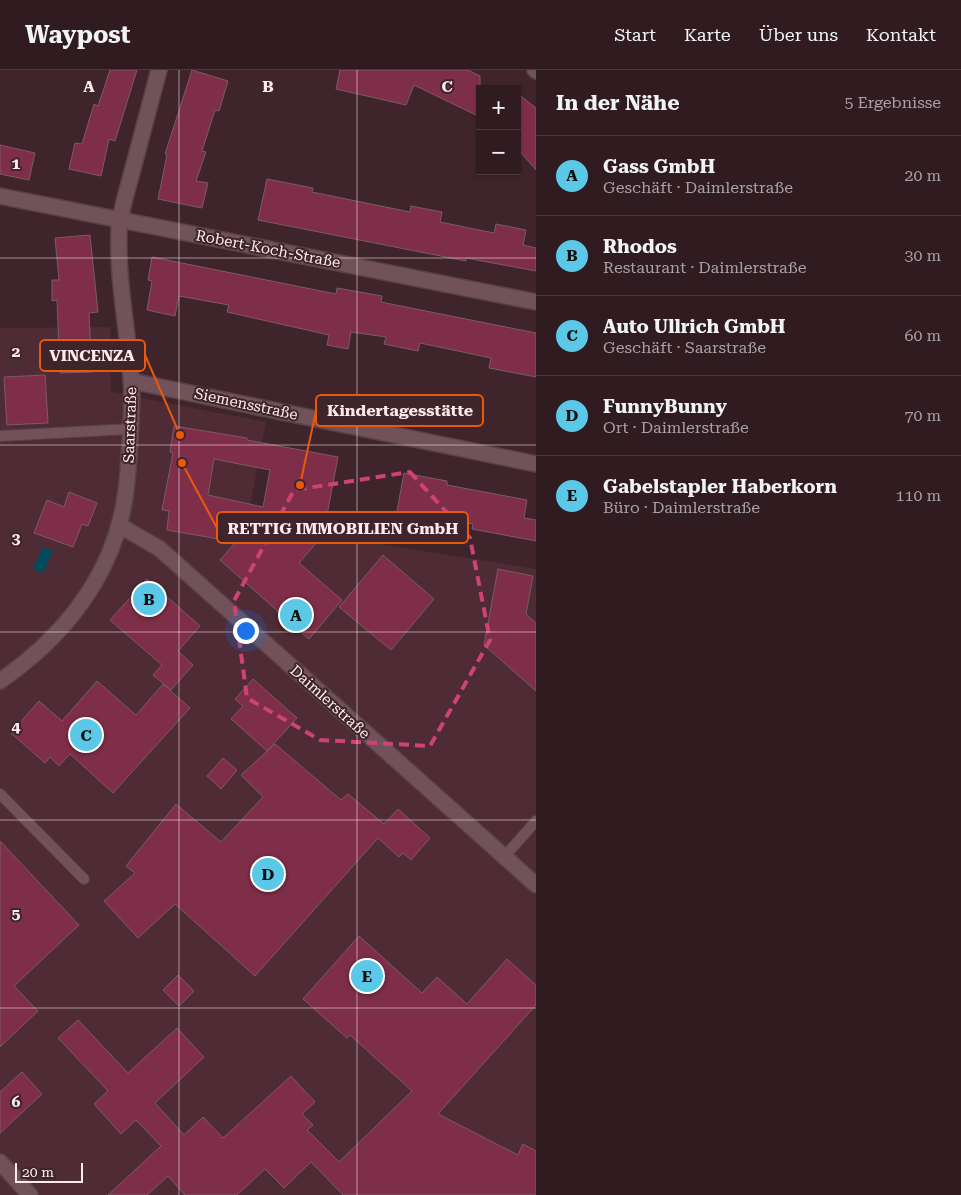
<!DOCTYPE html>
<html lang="de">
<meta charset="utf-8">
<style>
:root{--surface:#2f1b20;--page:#372429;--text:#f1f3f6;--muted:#a7a1a5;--line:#4a393e;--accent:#5ac8e6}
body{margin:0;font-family:"Roboto Serif",serif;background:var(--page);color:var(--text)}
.controls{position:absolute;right:15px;top:15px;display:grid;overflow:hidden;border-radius:0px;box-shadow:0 1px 4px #0004}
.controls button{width:45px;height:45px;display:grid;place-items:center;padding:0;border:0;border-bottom:1px solid var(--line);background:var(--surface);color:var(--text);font:25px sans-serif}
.scale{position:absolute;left:15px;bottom:12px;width:68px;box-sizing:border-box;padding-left:5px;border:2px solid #fde9ee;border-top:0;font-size:14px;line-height:18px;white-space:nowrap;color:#fde9ee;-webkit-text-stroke:4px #3f242b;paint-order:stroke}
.you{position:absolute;left:245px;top:560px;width:18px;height:18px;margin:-12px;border:4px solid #fff;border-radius:50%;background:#1a73e8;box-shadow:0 0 0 8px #1a73e833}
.badge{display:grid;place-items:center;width:32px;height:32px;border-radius:50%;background:var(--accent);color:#111;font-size:16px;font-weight:700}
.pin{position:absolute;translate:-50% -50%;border:2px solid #fff;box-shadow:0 1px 5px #0006}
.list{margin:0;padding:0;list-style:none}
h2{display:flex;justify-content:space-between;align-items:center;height:65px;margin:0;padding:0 20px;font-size:21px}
h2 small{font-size:16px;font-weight:400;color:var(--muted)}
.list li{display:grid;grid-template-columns:32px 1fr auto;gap:15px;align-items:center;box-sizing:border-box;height:80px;padding:0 20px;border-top:1px solid var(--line)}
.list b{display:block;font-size:19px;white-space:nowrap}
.list p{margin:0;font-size:16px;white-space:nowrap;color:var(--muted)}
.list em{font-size:16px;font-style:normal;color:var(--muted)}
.map{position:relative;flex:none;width:536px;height:1125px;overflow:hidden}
header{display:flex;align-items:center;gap:30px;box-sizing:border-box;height:70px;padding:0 25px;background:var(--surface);border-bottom:1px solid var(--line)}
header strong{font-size:24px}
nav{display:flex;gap:28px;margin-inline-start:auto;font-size:18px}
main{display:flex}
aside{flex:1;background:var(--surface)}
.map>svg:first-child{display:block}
.built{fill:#4e2b35}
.water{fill:#004c5c}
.building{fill:#7f2e4a;stroke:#7b5b63;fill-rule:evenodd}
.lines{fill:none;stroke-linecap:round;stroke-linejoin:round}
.lane-casing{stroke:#594148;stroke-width:12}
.street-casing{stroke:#594148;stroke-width:18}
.lane{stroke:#71515a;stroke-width:10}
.street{stroke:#71515a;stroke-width:15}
.marked{fill:none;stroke:#ce4278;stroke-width:4;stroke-dasharray:10 6;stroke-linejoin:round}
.grid{fill:none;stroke:#fde9ee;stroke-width:1;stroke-opacity:0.55}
.labels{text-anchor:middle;stroke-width:4;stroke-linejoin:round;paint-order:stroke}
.street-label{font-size:15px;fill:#fde9ee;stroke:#3f242b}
.grid-label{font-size:16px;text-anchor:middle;font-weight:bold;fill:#fde9ee;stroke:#3f242b;stroke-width:4;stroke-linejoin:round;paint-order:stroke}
.leader{fill:none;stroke:#e8590c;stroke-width:2}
.callout-dot{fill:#e8590c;stroke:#3f242b;stroke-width:2}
.callout{fill:#3f242b;stroke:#e8590c;stroke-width:2}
.callout-label{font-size:16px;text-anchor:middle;font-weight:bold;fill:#fde9ee}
</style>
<header>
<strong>Waypost</strong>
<nav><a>Start</a><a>Karte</a><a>Über uns</a><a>Kontakt</a></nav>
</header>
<main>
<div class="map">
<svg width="536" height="1125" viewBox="0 0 536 1125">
<rect width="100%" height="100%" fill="#3f242b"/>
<path class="built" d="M110,257L111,322L266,352L248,447L349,469L536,499V1125H0V258Z"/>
<path class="water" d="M43,477L53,481L43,503L33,499Z"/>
<path class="building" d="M110,0H137L115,71L109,69L101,106L69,99L75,73L82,74L94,34L98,36Z
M192,0L228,11L219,41L215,40L202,81L206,82L196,111L208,113L202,138L158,129L167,85L165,84Z
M340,0H468L480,6V47L414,15L406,35L336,19Z
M517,23L536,38V100L517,78Z
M0,75L35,83L29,110L0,104Z
M267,109L313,118L312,122L410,142L411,136L442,142L440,152L494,163L496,154L526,160L523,175L536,178V201L466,188V191L258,150Z
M90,165L98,242L89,243L92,302L60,303L57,230L52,231V210H59L55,168Z
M152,187L336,224L337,218L382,226L381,232L536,263V307L489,298L491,288L420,273L418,281L384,274L386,267L351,262L348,279L327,275L329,265L227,242L229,235L179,226L175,246L147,240L152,211L148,210Z
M45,305L48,353L7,355L4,307Z
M174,356L247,368V370L338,387L323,466V465L299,493L342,530L309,569L220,490L236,472L167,460L169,441L162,440L173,383L170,382ZM214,389L270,400L263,437L208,425Z
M404,403L447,411V415L527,430L524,448L536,450V471L472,459L473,454L397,441Z
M69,422L97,433L88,456L82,454L73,477L34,463L47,430L64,437Z
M383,485L434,529L391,580L339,537Z
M498,499L533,506L526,544L536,553V621L484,575Z
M147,509L200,556L178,581L193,595L171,620L153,605L162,595L110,550Z
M253,609L297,648L267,681L231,649L243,636L235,629Z
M97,611L136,645L163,614L190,638L113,723L70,684L59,696L50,687L45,693L11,663L39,631L62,651Z
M275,674L341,730L348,724L384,754L398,739L430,768L411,790L403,783L399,787L378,768L255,906L175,834L138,868L104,831L135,803L126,796L176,734L221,772L263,727L241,705Z
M223,688L237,700L221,719L207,706Z
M0,771L79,855L14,916L38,941L0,977Z
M359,866L422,923L437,907L467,934L507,889L536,915V935L438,1044L518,1085L523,1074L536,1081V1125H343L311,1092L284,1118L265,1099L237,1125H185L168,1106L147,1125H108L161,1076L136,1050L121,1064L94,1034L108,1021L58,968L78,950L128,1003L177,958L204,987L155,1033L184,1065L203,1047L223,1068L291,1006L315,1032L302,1044L313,1055L307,1060L339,1092L412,1021L350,965L347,968L303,929Z
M178,905L194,921L179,936L163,920Z
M22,1002L42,1024L0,1063V1022Z"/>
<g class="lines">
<g class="lane-casing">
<path id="lane" d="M0,366L130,359
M0,724L84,809
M504,787L536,751"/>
</g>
<g class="street-casing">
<path id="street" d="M535,0L536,1
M0,126L536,232
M131,311L536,394
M119,455L160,479L536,815
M0,611C55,573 101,521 119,455C127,428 128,400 130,373C131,352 133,330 131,308C128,260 117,210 119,161C120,141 127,122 132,102C141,68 150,34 159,0
M0,1092L30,1125"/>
</g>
<use href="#lane" class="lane"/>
<use href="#street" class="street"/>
</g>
<path class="marked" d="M410,402L470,468L490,570L430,676L320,670L247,628L234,531L294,420Z"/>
<path class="grid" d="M179,0V1125M357,0V1125M0,188H536M0,375H536M0,562H536M0,750H536M0,938H536"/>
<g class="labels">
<g class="street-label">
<text transform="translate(268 179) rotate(11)" y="5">Robert-Koch-Straße</text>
<text transform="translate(246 334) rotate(12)" y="5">Siemensstraße</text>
<text transform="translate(130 355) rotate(-88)" y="5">Saarstraße</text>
<text transform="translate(330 632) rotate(42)" y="5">Daimlerstraße</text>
</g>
</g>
<g class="grid-label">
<text x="89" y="22">A</text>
<text x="268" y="22">B</text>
<text x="447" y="22">C</text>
<text x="16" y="99">1</text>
<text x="16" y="287">2</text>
<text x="16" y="474">3</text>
<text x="16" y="662">4</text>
<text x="16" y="849">5</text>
<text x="16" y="1037">6</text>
</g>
<path class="leader" d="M180 365L145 285M300 415L316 341M182 393L217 458"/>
<g class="callout-dot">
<circle cx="180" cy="365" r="5"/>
<circle cx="300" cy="415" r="5"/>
<circle cx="182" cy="393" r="5"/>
</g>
<g class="callout">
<rect x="40" y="270" width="105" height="31" rx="5"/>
<rect x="316" y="325" width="167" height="31" rx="5"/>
<rect x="217" y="442" width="251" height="31" rx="5"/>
</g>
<g class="callout-label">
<text x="92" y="291">VINCENZA</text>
<text x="400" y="346">Kindertagesstätte</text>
<text x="343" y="464">RETTIG IMMOBILIEN GmbH</text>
</g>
</svg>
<div class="controls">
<button>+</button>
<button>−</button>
</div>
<div class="scale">20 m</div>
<div class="you"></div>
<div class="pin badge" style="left:296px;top:545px">A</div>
<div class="pin badge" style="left:149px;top:529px">B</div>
<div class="pin badge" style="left:86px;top:665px">C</div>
<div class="pin badge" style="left:268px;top:804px">D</div>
<div class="pin badge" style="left:367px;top:906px">E</div>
</div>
<aside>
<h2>In der Nähe<small>5 Ergebnisse</small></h2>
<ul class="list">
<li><span class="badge">A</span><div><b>Gass GmbH</b><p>Geschäft · Daimlerstraße</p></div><em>20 m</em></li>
<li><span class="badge">B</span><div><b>Rhodos</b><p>Restaurant · Daimlerstraße</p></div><em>30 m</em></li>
<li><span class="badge">C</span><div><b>Auto Ullrich GmbH</b><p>Geschäft · Saarstraße</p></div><em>60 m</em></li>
<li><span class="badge">D</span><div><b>FunnyBunny</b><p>Ort · Daimlerstraße</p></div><em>70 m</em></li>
<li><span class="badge">E</span><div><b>Gabelstapler Haberkorn</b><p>Büro · Daimlerstraße</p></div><em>110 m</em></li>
</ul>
</aside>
</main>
